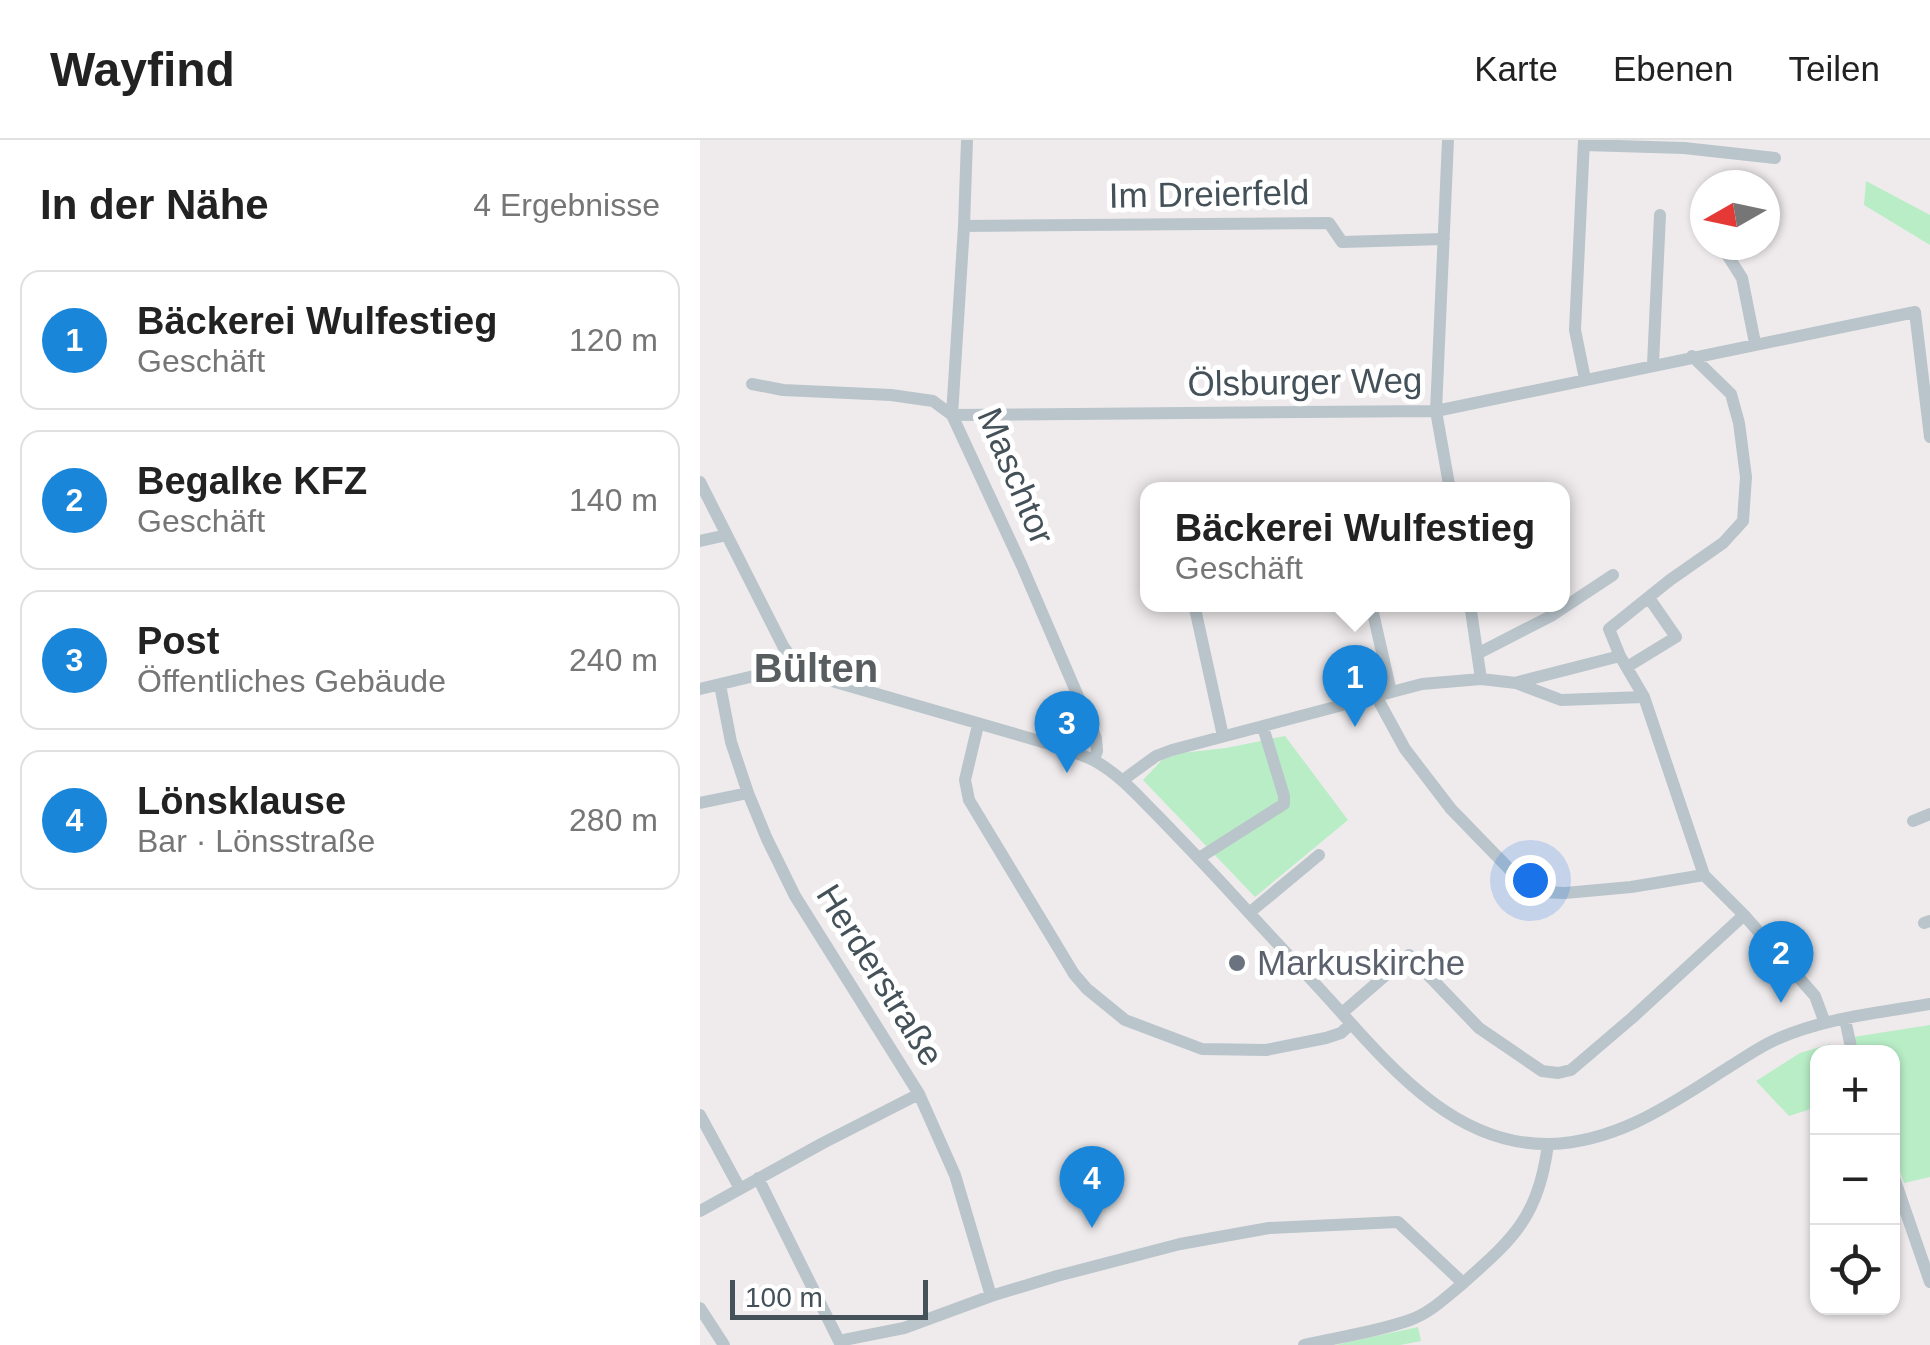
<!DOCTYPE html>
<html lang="de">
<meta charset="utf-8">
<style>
:root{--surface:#fff;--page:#f6f6f6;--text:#222;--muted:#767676;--line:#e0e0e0;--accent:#1a86da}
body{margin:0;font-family:Arial,sans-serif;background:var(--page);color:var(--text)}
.controls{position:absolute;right:30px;bottom:30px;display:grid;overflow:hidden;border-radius:20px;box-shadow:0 2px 8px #0004}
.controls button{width:90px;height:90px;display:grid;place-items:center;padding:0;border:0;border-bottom:2px solid var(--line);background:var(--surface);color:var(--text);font:50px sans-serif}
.compass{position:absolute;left:990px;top:30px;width:90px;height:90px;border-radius:50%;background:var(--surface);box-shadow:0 2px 8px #0004;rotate:261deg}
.scale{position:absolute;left:30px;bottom:25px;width:198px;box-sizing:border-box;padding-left:10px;border:5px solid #445159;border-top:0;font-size:28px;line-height:35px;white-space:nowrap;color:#445159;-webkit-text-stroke:8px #fff;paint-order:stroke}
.you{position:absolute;left:830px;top:740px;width:35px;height:35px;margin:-25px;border:8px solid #fff;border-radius:50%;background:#1a73e8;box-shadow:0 0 0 15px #1a73e833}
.badge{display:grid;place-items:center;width:65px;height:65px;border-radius:50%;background:var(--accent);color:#fff;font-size:32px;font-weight:700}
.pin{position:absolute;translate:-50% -82px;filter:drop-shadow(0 2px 5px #0008)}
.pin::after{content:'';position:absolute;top:52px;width:35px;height:30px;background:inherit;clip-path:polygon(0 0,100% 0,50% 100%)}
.popup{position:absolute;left:440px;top:342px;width:430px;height:130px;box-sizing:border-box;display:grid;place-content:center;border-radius:20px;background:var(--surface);filter:drop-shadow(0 2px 8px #0005);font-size:32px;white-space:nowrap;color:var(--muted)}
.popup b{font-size:38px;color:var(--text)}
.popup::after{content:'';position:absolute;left:50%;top:100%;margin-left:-20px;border:20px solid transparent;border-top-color:var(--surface)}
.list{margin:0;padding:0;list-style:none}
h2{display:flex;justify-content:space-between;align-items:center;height:130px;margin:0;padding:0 40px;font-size:42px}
h2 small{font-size:32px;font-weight:400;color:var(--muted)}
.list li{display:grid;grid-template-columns:65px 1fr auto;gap:30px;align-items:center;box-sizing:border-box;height:140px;margin:0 20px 20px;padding:0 20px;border:2px solid var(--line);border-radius:20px}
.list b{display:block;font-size:38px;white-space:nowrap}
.list p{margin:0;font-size:32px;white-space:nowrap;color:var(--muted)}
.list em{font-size:32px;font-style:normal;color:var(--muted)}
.icon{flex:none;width:55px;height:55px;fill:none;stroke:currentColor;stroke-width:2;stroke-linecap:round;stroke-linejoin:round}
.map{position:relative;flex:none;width:1230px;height:1205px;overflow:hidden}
header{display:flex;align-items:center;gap:60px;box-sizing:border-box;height:140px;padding:0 50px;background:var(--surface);border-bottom:2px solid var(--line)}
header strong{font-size:48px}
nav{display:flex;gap:55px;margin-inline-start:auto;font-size:35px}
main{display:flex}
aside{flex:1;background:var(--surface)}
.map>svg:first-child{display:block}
.green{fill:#b8edc6}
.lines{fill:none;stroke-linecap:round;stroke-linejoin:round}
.minor{stroke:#bac5cb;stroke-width:12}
.worship-dot{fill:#6b7280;stroke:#fff;stroke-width:4}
.labels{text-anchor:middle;stroke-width:10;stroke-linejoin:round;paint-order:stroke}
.street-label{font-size:35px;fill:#445159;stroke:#fff}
.worship-label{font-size:35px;fill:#5b616d;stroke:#fff;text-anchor:start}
.quarter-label{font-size:40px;font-weight:bold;fill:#585d60;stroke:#fff}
</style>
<header>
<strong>Wayfind</strong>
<nav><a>Karte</a><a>Ebenen</a><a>Teilen</a></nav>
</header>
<main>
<aside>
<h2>In der Nähe<small>4 Ergebnisse</small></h2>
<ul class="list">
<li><span class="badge">1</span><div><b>Bäckerei Wulfestieg</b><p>Geschäft</p></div><em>120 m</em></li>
<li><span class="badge">2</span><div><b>Begalke KFZ</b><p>Geschäft</p></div><em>140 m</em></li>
<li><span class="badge">3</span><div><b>Post</b><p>Öffentliches Gebäude</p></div><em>240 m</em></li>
<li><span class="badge">4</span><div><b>Lönsklause</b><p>Bar · Lönsstraße</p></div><em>280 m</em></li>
</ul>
</aside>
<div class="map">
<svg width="1230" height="1205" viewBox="0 0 1230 1205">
<rect width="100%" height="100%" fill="#efebec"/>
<path class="green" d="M1166,41L1230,75V105L1164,65Z
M585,596L648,680L555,757L443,640L462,620L481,613L526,608Z
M1230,885V1037L1204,1043L1193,1010L1192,912H1159L1153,897Z
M1130,904L1134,912H1118L1117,967L1089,976L1056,941L1100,913Z
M718,1187L721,1201L700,1205H635Z"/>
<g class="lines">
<path class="minor" d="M267,0L264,86L252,275L322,426L396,598L397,611L394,620
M748,0L736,271L750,350
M884,0L875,190L885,239
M884,5L984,8L1075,18
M264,86L629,83L642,102L744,99
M1021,105L1042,138L1055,203
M953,224L960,75
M52,244L83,250L191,255L233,261L252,275L736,271L1215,172L1230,297
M0,342L83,506L94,522L118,537L360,607C371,612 384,615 395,621C420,635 438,656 458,676C486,705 514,734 541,764C570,796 600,827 629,859C688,924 753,1006 850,1004C919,1002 974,962 1029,927C1044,918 1059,907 1075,900C1123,878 1178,873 1230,864
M0,401L27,395
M494,464L523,596
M671,464L691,552
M770,464L781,539
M779,513L851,476L913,435
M920,516L909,489L970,440L1023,403L1043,381L1046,337L1039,283L1031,254L992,216
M927,527L976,497L949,458
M818,542L920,516L944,557
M20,545L31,602L48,653L67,699L95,756L219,954L255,1035L291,1156
M0,549L79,530L94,522
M676,556L705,609L751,669L821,741L842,752L865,753L931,747L1004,735
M278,585L265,640L269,660L374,834L387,849L425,880L502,909L566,910L626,898L641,893L651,884
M423,640L456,616L472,610L722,544L781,539L816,543L861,560L944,557L1004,735L1044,775L1115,856L1125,883
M0,663L48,653
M1213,681L1230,674
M499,718L584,664V656L563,587
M549,773L619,715
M1224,783L1230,781
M642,873L709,815L779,888L842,931L858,933L871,930L932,878L1044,775
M1145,879L1152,912
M0,975L39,1047
M1192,1032L1230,1142
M58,1038L139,1201L204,1188L291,1156L357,1136L480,1104L569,1088L698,1082L763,1143
M0,1071L123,1003L219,954
M0,1168L24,1205
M604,1205C639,1197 676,1192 710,1180C730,1173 745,1158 761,1145C813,1099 839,1077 848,1004"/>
</g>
<circle class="worship-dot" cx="537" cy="823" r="10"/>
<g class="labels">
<g class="street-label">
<text transform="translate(509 54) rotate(-1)" y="12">Im Dreierfeld</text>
<text transform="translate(605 242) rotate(-1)" y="12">Ölsburger Weg</text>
<text transform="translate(316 336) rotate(67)" y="12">Maschtor</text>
<text transform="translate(180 835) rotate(58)" y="12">Herderstraße</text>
</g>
<g class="worship-label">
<text x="557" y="835">Markuskirche</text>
</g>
<g class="quarter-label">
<text x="116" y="542">Bülten</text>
</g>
</g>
</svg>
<div class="controls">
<button>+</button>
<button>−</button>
<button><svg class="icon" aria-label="locate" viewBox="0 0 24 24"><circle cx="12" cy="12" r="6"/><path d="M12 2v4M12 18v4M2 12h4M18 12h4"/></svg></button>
</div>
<svg class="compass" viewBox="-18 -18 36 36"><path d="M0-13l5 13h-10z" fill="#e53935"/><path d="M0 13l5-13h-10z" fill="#767676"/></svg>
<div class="scale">100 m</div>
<div class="you"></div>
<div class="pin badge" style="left:655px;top:587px">1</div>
<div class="popup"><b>Bäckerei Wulfestieg</b>Geschäft</div>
<div class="pin badge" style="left:1081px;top:863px">2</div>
<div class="pin badge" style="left:367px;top:633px">3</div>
<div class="pin badge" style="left:392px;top:1088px">4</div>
</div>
</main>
